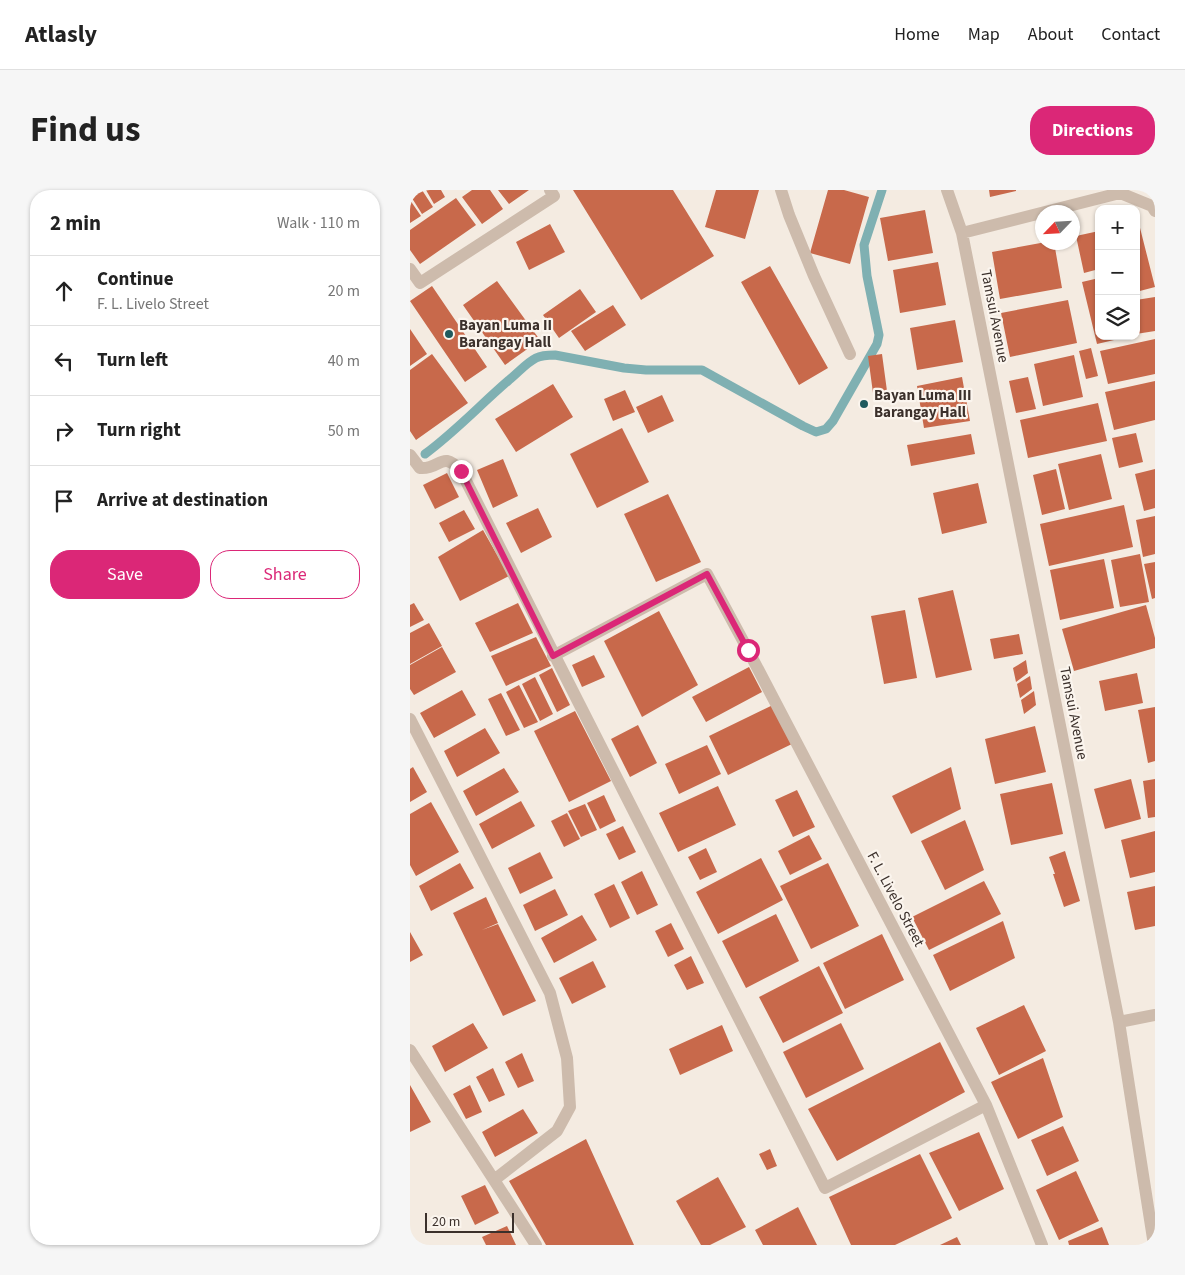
<!DOCTYPE html>
<meta charset="utf-8">
<style>
:root{--surface:#fff;--page:#f6f6f6;--text:#222;--muted:#767676;--line:#e0e0e0;--accent:#db2777}
body{margin:0;font-family:"Source Sans 3",sans-serif;background:var(--page);color:var(--text)}
.controls{position:absolute;right:15px;top:15px;display:grid;overflow:hidden;border-radius:10px;box-shadow:0 1px 4px #0004}
.controls button{width:45px;height:45px;display:grid;place-items:center;padding:0;border:0;border-bottom:1px solid var(--line);background:var(--surface);color:var(--text);font:25px sans-serif}
.compass{position:absolute;left:625px;top:15px;width:45px;height:45px;border-radius:50%;background:var(--surface);box-shadow:0 1px 4px #0004;rotate:245deg}
.scale{position:absolute;left:15px;bottom:12px;width:89px;box-sizing:border-box;padding-left:5px;border:2px solid #3b302b;border-top:0;font-size:14px;line-height:18px;white-space:nowrap;color:#3b302b;-webkit-text-stroke:4px #fbf5ee;paint-order:stroke}
.stop{position:absolute;width:15px;height:15px;margin:-11px;border:4px solid #db2777;border-radius:50%;background:#fff}
.stop.end{background:#db2777;border-color:#fff;box-shadow:0 1px 5px #0008}
.list{margin:0;padding:0;list-style:none}
h2{display:flex;justify-content:space-between;align-items:center;height:65px;margin:0;padding:0 20px;font-size:21px}
h2 small{font-size:16px;font-weight:400;color:var(--muted)}
.list li{display:grid;grid-template-columns:32px 1fr auto;gap:15px;align-items:center;box-sizing:border-box;height:70px;padding:0 20px;border-top:1px solid var(--line)}
.list b{display:block;font-size:19px;white-space:nowrap}
.list p{margin:0;font-size:16px;white-space:nowrap;color:var(--muted)}
.list em{font-size:16px;font-style:normal;color:var(--muted)}
.actions{display:flex;gap:10px;padding:15px 20px}
.actions a{flex:1;padding:11px 0;border:1px solid var(--accent);border-radius:20px;text-align:center;font-size:18px;color:var(--accent)}
.actions .main{background:var(--accent);color:#fff}
.icon{flex:none;width:28px;height:28px;fill:none;stroke:currentColor;stroke-width:2;stroke-linecap:round;stroke-linejoin:round}
.map{position:relative;flex:none;width:745px;height:1055px;overflow:hidden;border-radius:20px}
header{display:flex;align-items:center;gap:30px;box-sizing:border-box;height:70px;padding:0 25px;background:var(--surface);border-bottom:1px solid var(--line)}
header strong{font-size:24px}
nav{display:flex;gap:28px;margin-inline-start:auto;font-size:18px}
.intro{display:flex;align-items:center;justify-content:space-between;box-sizing:border-box;height:120px;padding:0 30px}
h1{margin:0;font-size:35px}
.button{padding:12px 22px;border-radius:20px;background:var(--accent);color:#fff;font-size:18px;font-weight:700}
main{display:flex;gap:30px;padding:0 30px}
aside{flex:1;background:var(--surface);border-radius:20px;box-shadow:0 1px 4px #0004}
.map>svg:first-child{display:block}
.lines{fill:none;stroke-linecap:round;stroke-linejoin:round}
.stream{stroke:#7fb0b2;stroke-width:9}
.building{fill:#c8694b}
.minor{stroke:#cdbbac;stroke-width:12}
.route{stroke:#db2777;stroke-width:6}
.poi-dot{fill:#1f5a5e;stroke:#fbf5ee;stroke-width:2}
.labels{text-anchor:middle;stroke-width:4.5;stroke-linejoin:round;paint-order:stroke}
.street-label{font-size:15px;fill:#3b302b;stroke:#fbf5ee}
.poi-label{font-size:15px;font-weight:bold;fill:#3b302b;stroke:#fbf5ee;text-anchor:start}
</style>
<header>
<strong>Atlasly</strong>
<nav><a>Home</a><a>Map</a><a>About</a><a>Contact</a></nav>
</header>
<div class="intro"><h1>Find us</h1><a class="button">Directions</a></div>
<main>
<aside>
<h2>2 min<small>Walk · 110 m</small></h2>
<ul class="list">
<li><svg class="icon" aria-label="ahead" viewBox="0 0 24 24"><path d="M12 20V5M6 11l6-6 6 6"/></svg><div><b>Continue</b><p>F. L. Livelo Street</p></div><em>20 m</em></li>
<li><svg class="icon" aria-label="left" viewBox="0 0 24 24"><path d="M17 20v-9H6M10 6l-5 5 5 5"/></svg><div><b>Turn left</b></div><em>40 m</em></li>
<li><svg class="icon" aria-label="right" viewBox="0 0 24 24"><path d="M7 20v-9h11M14 6l5 5-5 5"/></svg><div><b>Turn right</b></div><em>50 m</em></li>
<li><svg class="icon" aria-label="arrive" viewBox="0 0 24 24"><path d="M6 21V4h12l-3 4 3 4H6"/></svg><div><b>Arrive at destination</b></div></li>
</ul>
<div class="actions"><a class="main">Save</a><a>Share</a></div>
</aside>
<div class="map">
<svg width="745" height="1055" viewBox="0 0 745 1055">
<rect width="100%" height="100%" fill="#f4ebe1"/>
<g class="lines">
<path class="stream" d="M15,264C45,242 71,214 99,190C108,183 116,173 126,168C132,165 138,165 145,165L214,178L236,180H292L393,236L406,242L416,239L423,231L467,154L469,145L457,86L454,55L472,0"/>
</g>
<path class="building" d="M4,0H12L23,17L12,24L0,5V3Z
M16,0H31L35,7L24,14Z
M62,0H80L93,19L72,34L52,7Z
M88,0H119L99,14Z
M163,0H263L304,66L231,110Z
M306,0H349L335,49L295,37Z
M418,0H434L459,7L440,74L400,63Z
M579,0H606V1L580,7Z
M46,8L66,35L10,74L0,60V40Z
M0,10L11,26L0,33Z
M515,20L523,63L478,71L470,28Z
M728,30L745,97L726,102V31Z
M140,34L155,62L119,80L106,52Z
M689,41V79L674,83L666,46Z
M636,52H644L652,98L590,109L582,62Z
M528,72L536,115L490,123L483,80Z
M360,76L418,178L389,195L331,92Z
M689,88V146L717,147L687,154L672,92Z
M87,91L130,150L95,175L53,115Z
M22,96L77,177L55,192L0,111Z
M170,99L186,122L149,148L133,125Z
M745,107V141L726,144V110Z
M658,110L667,153L600,167L591,123Z
M203,115L216,135L175,161L161,141Z
M545,130L553,172L507,180L500,138Z
M0,139L17,164L0,176Z
M745,149V184L698,194L690,161Z
M681,158L688,186L676,189L669,161Z
M22,164L58,213L6,250L0,241V180Z
M472,164L477,201L463,203L458,166Z
M664,165L673,207L633,216L624,174Z
M552,187L560,231L514,238L507,196Z
M618,187L626,219L606,223L599,191Z
M745,191V230L704,240L695,202Z
M143,194L163,227L106,262L85,229Z
M215,200L225,222L203,231L194,209Z
M252,205L264,231L238,243L226,217Z
M688,213L697,251L618,268L610,230Z
M212,238L239,292L187,318L160,264Z
M726,243L733,272L709,278L702,248Z
M561,244L565,264L501,276L497,255Z
M691,264L702,309L659,320L648,274Z
M93,269L108,306L83,318L67,280Z
M646,279L655,319L632,325L623,285Z
M745,279V318L734,321L725,284Z
M37,283L49,307L25,319L13,295Z
M568,293L577,333L532,344L523,303Z
M258,304L291,372L246,392L214,324Z
M714,315L723,357L639,376L630,334Z
M128,318L142,347L111,363L96,333Z
M54,320L65,339L39,352L29,333Z
M745,326V364L733,367L726,330Z
M73,340L99,386L50,411L28,367Z
M730,364L739,412L710,417L701,370Z
M694,369L704,418L650,430L640,380Z
M745,372V408L742,409L734,374Z
M543,400L562,480L526,488L508,408Z
M4,413L14,430L0,437V415Z
M108,413L123,443L80,462L65,433Z
M736,415L745,448V458L664,481L652,439Z
M495,420L507,488L474,494L461,426Z
M249,421L288,495L232,527L194,451Z
M19,433L32,456L0,474V443Z
M609,444L613,464L584,469L580,449Z
M126,447L141,476L96,496L81,466Z
M32,457L46,482L4,505L0,499V475Z
M184,465L195,487L172,497L162,475Z
M616,470L618,483L606,492L603,478Z
M339,477L352,502L296,532L282,507Z
M142,478L160,515L147,522L129,485Z
M727,483L733,513L695,521L689,491Z
M620,486L622,499L610,508L607,494Z
M125,487L143,524L130,531L112,494Z
M109,495L128,532L114,538L96,502Z
M52,500L66,525L24,548L10,523Z
M624,501L626,515L614,524L611,510Z
M91,503L110,540L96,546L78,509Z
M365,514L384,553L318,585L299,546Z
M745,517V571L738,573L728,520Z
M165,521L201,591L159,612L124,541Z
M228,535L247,573L220,587L201,549Z
M625,536L636,582L585,594L575,549Z
M75,538L90,563L47,587L34,561Z
M297,555L311,584L269,604L255,574Z
M3,577L17,602L0,612V579Z
M541,577L551,619L501,644L482,606Z
M94,578L109,602L66,626L53,601Z
M721,589L731,629L695,639L684,599Z
M745,589V627L738,628L733,591Z
M642,593L653,644L601,655L590,604Z
M308,596L326,635L268,662L249,623Z
M387,600L405,637L383,647L365,610Z
M194,605L206,631L190,639L177,613Z
M111,611L125,636L82,659L69,634Z
M21,612L49,662L6,686L0,675V624Z
M175,614L187,640L171,647L158,621Z
M157,623L170,649L154,657L141,631Z
M555,630L574,680L535,700L511,651Z
M213,636L226,662L209,670L196,644Z
M745,641V682L720,688L711,650Z
M399,645L412,669L380,685L368,661Z
M296,658L307,682L290,690L278,667Z
M655,661L670,711L654,717L643,684H645L639,667Z
M130,662L143,688L110,704L98,678Z
M351,668L373,710L308,744L286,702Z
M50,673L64,698L21,721L9,696Z
M418,673L449,736L401,759L370,696Z
M232,681L248,715L227,725L211,692Z
M574,691L591,724L519,760L502,727Z
M204,694L220,728L200,738L184,704Z
M745,696V736L725,740L717,702Z
M145,699L158,725L125,741L113,715Z
M76,707L88,733L72,740L88,734L126,811L93,826L43,723Z
M366,724L389,771L336,798L312,751Z
M172,725L187,750L144,773L131,748Z
M593,731L605,768L540,801L523,765Z
M261,733L274,759L258,767L245,741Z
M0,742L13,765L0,772Z
M472,744L494,790L435,819L413,773Z
M281,766L294,793L277,800L264,775Z
M183,771L196,797L162,814L149,788Z
M409,776L433,823L373,853L349,807Z
M614,815L636,861L589,885L566,838Z
M63,833L78,858L35,882L22,856Z
M431,833L454,879L396,908L373,862Z
M312,835L323,861L270,885L259,859Z
M530,852L555,902L427,971L398,919Z
M112,863L124,891L108,898L95,872Z
M633,868L653,927L608,949L581,892Z
M83,878L95,905L79,912L66,887Z
M0,895L21,932L0,942Z
M60,895L72,922L56,929L43,904Z
M113,919L128,943L85,967L72,942Z
M653,936L669,971L637,986L621,950Z
M569,942L594,999L549,1021L519,963Z
M176,949L224,1055H136L99,991Z
M360,959L367,976L357,980L349,964Z
M510,964L542,1028L485,1055H441L419,1007Z
M666,981L689,1031L649,1050L626,1000Z
M308,987L336,1037L300,1055H291L266,1011Z
M75,995L89,1023L65,1035L51,1006Z
M388,1017L407,1055H353L345,1040Z
M97,1036L106,1055H76L72,1047Z
M692,1037L699,1055H659L658,1051Z
M547,1047L551,1055H530Z"/>
<g class="lines">
<path class="minor" d="M371,0L379,25L404,86L440,164
M537,0L552,43L709,832L744,1055
M552,43L710,3L742,16L745,21
M0,79L10,93L144,6L140,0
M0,265L10,278C31,280 31,259 51,281L415,998L576,915
M143,466L297,384L338,460L576,915L632,1055
M0,529L140,803L157,868L160,917L147,941L84,990
M709,832L745,825
M0,860L126,1055"/>
</g>
<g class="lines">
<path class="route" d="M51,281L143,466L297,384L338,460"/>
</g>
<g class="poi-dot">
<circle cx="39" cy="144" r="5"/>
<circle cx="454" cy="214" r="5"/>
</g>
<g class="labels">
<g class="street-label">
<text transform="translate(585 126) rotate(79)" y="5">Tamsui Avenue</text>
<text transform="translate(664 523) rotate(79)" y="5">Tamsui Avenue</text>
<text transform="translate(486 709) rotate(62)" y="5">F. L. Livelo Street</text>
</g>
<g class="poi-label">
<text x="49" y="140">Bayan Luma II<tspan x="49" dy="17">Barangay Hall</tspan></text>
<text x="464" y="210">Bayan Luma III<tspan x="464" dy="17">Barangay Hall</tspan></text>
</g>
</g>
</svg>
<div class="controls">
<button>+</button>
<button>−</button>
<button><svg class="icon" aria-label="layers" viewBox="0 0 24 24"><path d="M12 4l9 5-9 5-9-5zM3 14l9 5 9-5"/></svg></button>
</div>
<svg class="compass" viewBox="-18 -18 36 36"><path d="M0-13l5 13h-10z" fill="#e53935"/><path d="M0 13l5-13h-10z" fill="#767676"/></svg>
<div class="scale">20 m</div>
<div class="stop" style="left:338px;top:460px"></div>
<div class="stop end" style="left:51px;top:281px"></div>
</div>
</main>
